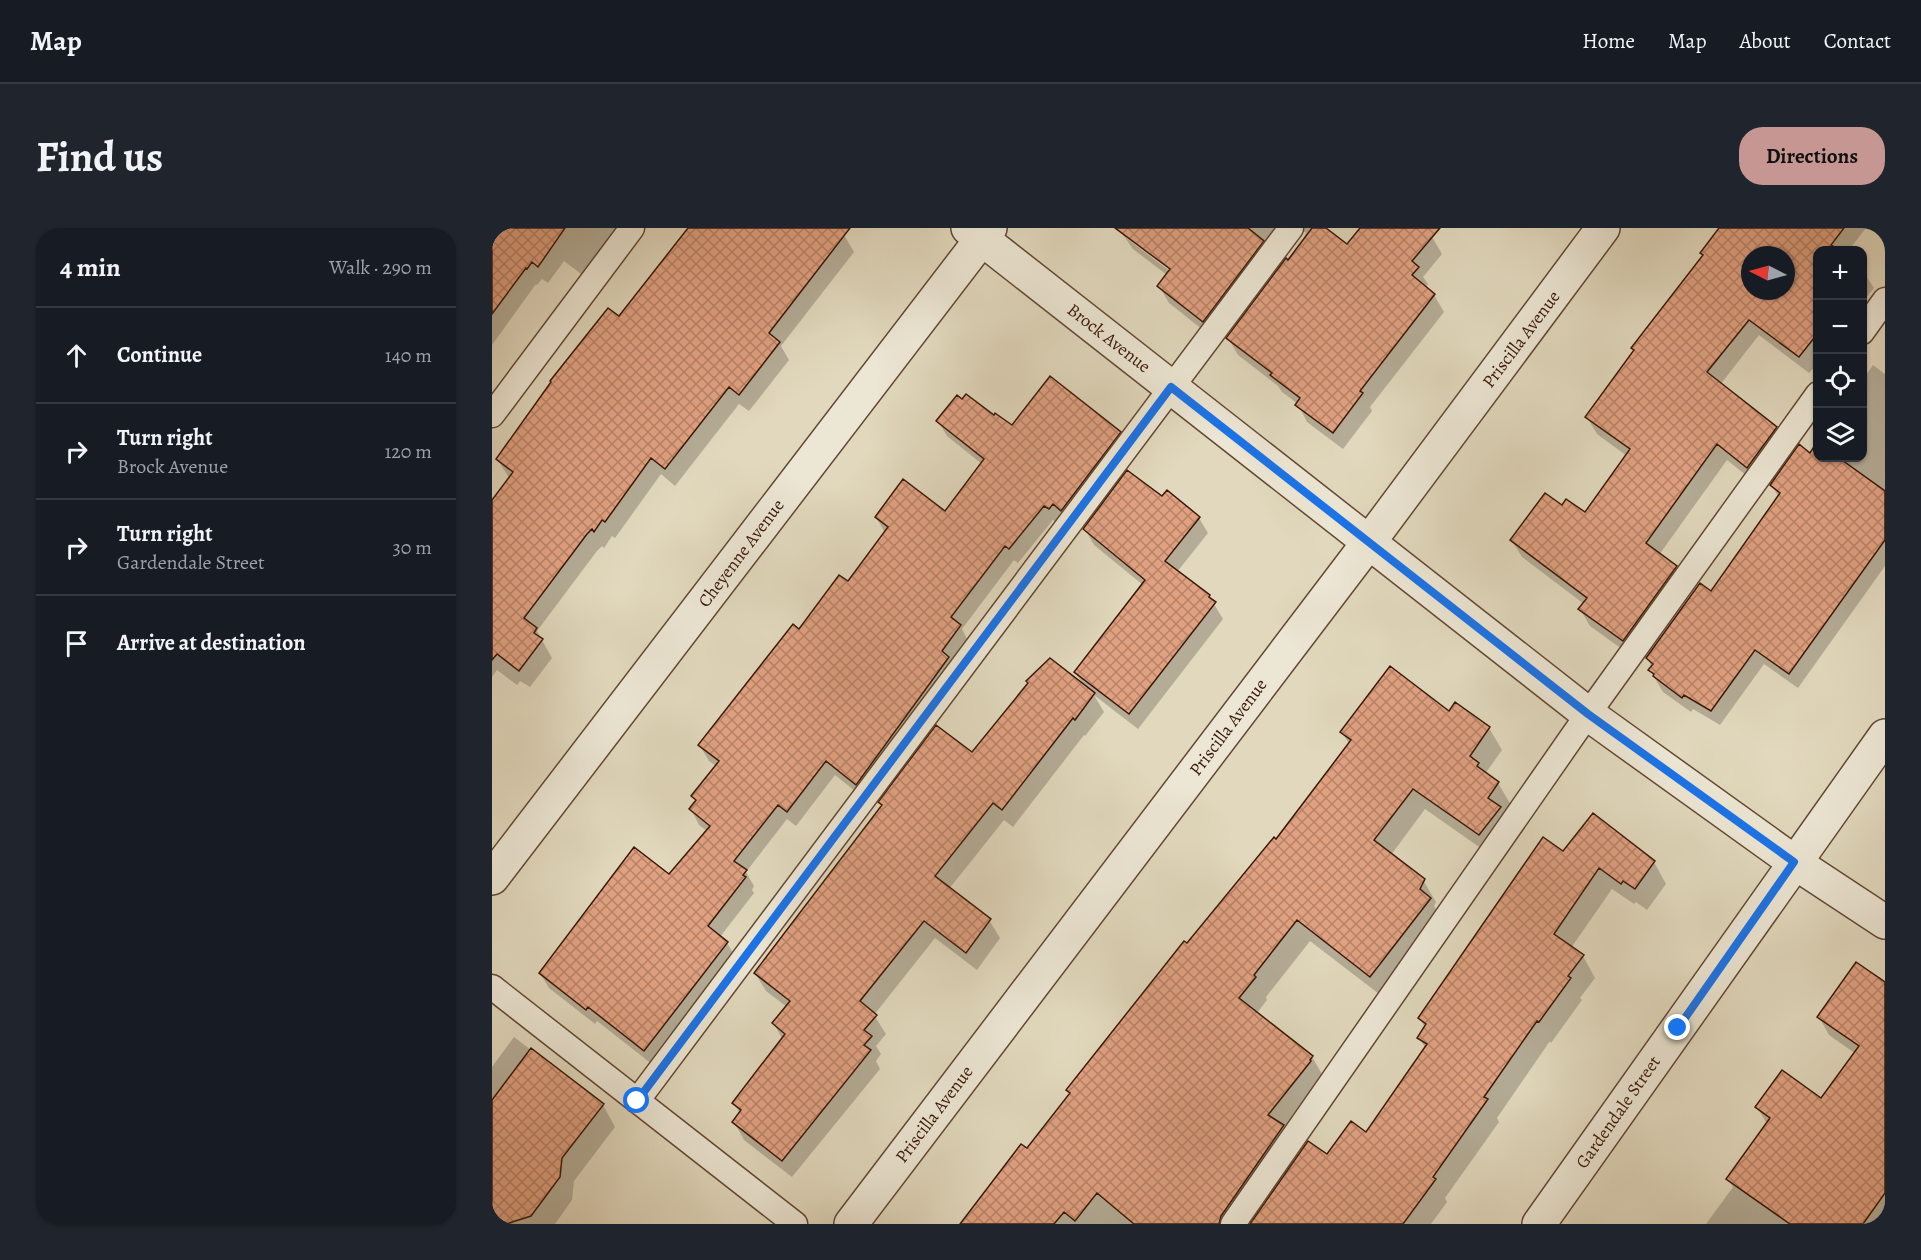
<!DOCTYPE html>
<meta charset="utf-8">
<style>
:root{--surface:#171b24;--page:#20242c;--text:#f1f3f6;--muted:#9ea1a6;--line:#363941;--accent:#c59692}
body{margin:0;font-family:Alegreya,serif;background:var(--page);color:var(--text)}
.controls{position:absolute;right:18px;top:18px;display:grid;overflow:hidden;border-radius:12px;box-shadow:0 2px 4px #0004}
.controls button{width:54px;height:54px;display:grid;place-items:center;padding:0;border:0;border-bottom:2px solid var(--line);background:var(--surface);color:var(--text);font:30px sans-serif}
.compass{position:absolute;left:1249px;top:18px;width:54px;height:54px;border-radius:50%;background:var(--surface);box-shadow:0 2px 4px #0004;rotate:276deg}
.stop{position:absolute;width:18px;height:18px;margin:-14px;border:4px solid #1a73e8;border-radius:50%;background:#fff}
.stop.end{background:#1a73e8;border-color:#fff;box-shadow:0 2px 6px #0008}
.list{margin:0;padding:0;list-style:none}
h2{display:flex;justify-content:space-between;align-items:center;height:78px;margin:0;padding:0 24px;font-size:26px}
h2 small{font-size:20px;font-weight:400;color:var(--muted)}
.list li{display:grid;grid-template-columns:39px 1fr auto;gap:18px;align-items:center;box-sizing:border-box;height:96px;padding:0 24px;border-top:2px solid var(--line)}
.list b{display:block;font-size:22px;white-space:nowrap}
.list p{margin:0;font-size:20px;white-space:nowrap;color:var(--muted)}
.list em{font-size:20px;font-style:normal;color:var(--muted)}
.icon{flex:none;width:33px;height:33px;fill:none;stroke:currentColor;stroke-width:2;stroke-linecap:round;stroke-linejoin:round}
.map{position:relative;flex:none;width:1393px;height:996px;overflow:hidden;border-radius:24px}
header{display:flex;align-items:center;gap:36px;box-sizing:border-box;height:84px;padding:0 30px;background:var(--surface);border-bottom:2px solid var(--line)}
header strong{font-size:28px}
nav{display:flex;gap:33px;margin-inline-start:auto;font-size:21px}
.intro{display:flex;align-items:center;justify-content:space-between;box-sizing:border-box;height:144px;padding:0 36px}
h1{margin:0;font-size:42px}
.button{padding:15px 27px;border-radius:24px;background:var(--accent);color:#111;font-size:21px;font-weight:700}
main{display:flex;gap:36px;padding:0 36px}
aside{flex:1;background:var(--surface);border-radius:24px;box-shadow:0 2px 4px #0004}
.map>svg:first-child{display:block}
.shadow{fill:#0003;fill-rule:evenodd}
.building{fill:url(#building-cross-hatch);stroke:#391807;stroke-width:1.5;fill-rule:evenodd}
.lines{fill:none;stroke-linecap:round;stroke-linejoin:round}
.service-casing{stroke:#634834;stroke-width:27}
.minor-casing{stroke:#634834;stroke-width:36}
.tertiary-casing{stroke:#634834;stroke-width:36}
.service{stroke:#ece6d4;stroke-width:24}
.minor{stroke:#ece6d4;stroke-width:33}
.tertiary{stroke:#ece6d4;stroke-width:33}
.route{stroke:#1a73e8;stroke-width:8}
.labels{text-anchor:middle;stroke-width:6;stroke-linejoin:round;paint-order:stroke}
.street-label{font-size:18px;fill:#391807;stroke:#ece6d4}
</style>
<header>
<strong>Map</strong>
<nav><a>Home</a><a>Map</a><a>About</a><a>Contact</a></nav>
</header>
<div class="intro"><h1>Find us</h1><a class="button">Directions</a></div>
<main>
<aside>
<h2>4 min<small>Walk · 290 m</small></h2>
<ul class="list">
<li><svg class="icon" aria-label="ahead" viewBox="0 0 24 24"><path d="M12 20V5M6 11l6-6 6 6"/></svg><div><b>Continue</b></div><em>140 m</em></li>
<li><svg class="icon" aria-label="right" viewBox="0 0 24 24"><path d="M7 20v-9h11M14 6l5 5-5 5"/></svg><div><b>Turn right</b><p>Brock Avenue</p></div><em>120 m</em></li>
<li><svg class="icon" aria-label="right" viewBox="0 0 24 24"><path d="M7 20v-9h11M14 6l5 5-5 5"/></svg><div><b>Turn right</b><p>Gardendale Street</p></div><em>30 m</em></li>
<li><svg class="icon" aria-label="arrive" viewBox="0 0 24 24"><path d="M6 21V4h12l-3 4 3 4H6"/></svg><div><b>Arrive at destination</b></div></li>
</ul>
</aside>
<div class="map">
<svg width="1393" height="996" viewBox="0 0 1393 996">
<defs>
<pattern id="building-cross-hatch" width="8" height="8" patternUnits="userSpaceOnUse" patternTransform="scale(1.5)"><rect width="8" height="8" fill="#e0a181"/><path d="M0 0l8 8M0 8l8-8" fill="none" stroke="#b78268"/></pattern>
</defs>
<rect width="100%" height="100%" fill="#e1d8bd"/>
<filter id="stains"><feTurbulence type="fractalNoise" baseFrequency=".00333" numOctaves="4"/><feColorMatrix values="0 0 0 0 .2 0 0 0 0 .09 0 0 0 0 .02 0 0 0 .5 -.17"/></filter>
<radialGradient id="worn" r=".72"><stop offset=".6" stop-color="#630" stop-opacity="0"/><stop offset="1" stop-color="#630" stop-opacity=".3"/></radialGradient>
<path class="shadow" d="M0,0H136L97,52L72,33L56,55L50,51L45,57L44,56L0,117Z
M197,0H343L352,7L362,24L289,118L297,132L257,183L247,176L183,258L169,246L123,310L120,308L112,320L110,318L105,323L45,403L60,430L38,459L28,453L25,457L5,442L0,449V274L18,251L5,231L127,90Z
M626,0H832L855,18L869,0H930L940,9L950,26L931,49L936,56L933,60L942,67L952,84L878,179L880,183L851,221L815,194L806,176L790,164L786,158L746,127L736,110L812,9L814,4H803L721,110L677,75L667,58L675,47L641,21ZM635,7L685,45L683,47L633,9Z
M1229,0H1374L1357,22H1326V135L1317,145L1267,107L1228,157L1284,200L1293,217L1265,256L1235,232L1167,327L1184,339L1194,356L1141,429L1098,398L1088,381L1092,376L1030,329L1020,313L1070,279L1093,286L1135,228L1105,206L1095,189L1212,28L1210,25ZM1258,27H1294V63H1258Z
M1370,42L1382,60L1370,75Z
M1381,137L1393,146V338L1306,460L1272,436L1228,497L1201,481L1199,484L1171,464L1158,442L1160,439L1155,430L1220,365L1287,270L1280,257L1318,227L1326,216V230H1370V153Z
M446,193L520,199L628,205L636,220L566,295L561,292L526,335L522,332L470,401L476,413L373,571L343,547L304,598L295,591L254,644L262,658L260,662L262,665L228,709L235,715L244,730L161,837L105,793L103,796L57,760L48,745L177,648L215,603L207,597L199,581L204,574L201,568L224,538L217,533L208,518L307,403L356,355L393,305L384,289L453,285L490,236L455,208Z
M670,270L707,290L716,305L685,344L717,368L731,391L646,501L602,467L612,484L593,508L592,507L521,599L512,592L457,661L497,692L508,710L485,742L443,710L382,787L394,806L384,818L389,826L384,833L388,841L300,949L252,912L242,894L248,886L242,875L291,812L282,796L295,779L274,763L263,745L391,579L388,575L481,526L592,458L583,444L651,357L602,317L593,301Z
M957,485L997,500L1010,522L993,546L1006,555L1019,577L1000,628L933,581L899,627L931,652L944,674L942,678L950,692L891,769L818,713L774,769L775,772L765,785L820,829L833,851L751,996H469L535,922L579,867L576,862L784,613L857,516L850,504Z
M1071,625L1162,634L1174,656L1155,682L1144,674L1142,676L1120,661L1079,720L1091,728L1103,750L1088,770L1090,772L1059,815L1058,813L1005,890L1007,894L953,970L955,974L939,996H760L835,928L874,906L934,821L927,810L933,800L928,790Z
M1365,736L1393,756V996H1214L1241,959L1236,951L1275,896L1265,879L1329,872L1364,826L1337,807L1327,789Z
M22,809L111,877L123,899L82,953L80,972L63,996H0V839Z"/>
<path class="building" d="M0,0H73L46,39L40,34L35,41L34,40L0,86Z
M196,0H358L277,105L288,114L247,167L237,159L173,241L159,230L113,294L110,292L102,304L100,301L95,306L32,390L45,400L42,405L51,411L27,443L5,426L0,432V272L21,244L4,231L59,154L58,153L116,80L127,88Z
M623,0H756L772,13L711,94L665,58L678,41Z
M820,0H834L855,16L868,0H948L920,33L927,39L920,47L943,66L868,163L871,165L841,205L803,177L808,170L778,147L780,145L734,110L794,30L796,32Z
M1227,0H1352L1339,17L1347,22H1326V105L1307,129L1257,92L1215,144L1285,199L1255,240L1225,216L1154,315L1185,338L1131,413L1086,381L1095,370L1018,312L1053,265L1070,277L1074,271L1093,284L1138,221L1093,189L1142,122L1139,120L1211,27L1208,25ZM1258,27H1294V63H1258Z
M558,148L629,204L569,283L561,276L557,281L552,278L517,321L513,318L459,389L469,397L450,423L457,429L364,557L334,533L295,584L286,577L242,633L255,642L251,647L254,649L216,698L236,714L152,823L96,779L94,782L47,745L142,619L177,646L218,598L197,581L204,572L199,568L227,533L206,517L301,396L307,401L347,347L356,353L396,299L383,289L411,251L453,283L492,231L444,193L465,167L470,171L474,166L502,187L503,185L520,197Z
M1325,214L1326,230H1347L1393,263V312L1297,446L1263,422L1219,483L1192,467L1190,470L1161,448L1162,446L1156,442L1161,436L1154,430L1208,355L1219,363L1288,265L1278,257L1307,216L1318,225Z
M635,242L670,268L675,262L708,289L673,333L718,367L717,369L724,374L637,486L582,444L653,352L591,301Z
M558,430L603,465L583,492L581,490L510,582L501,575L443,648L499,691L474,725L432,693L368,773L385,787L372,802L380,808L372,817L379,822L290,933L240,894L249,882L240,875L293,806L280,795L298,773L262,745L390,577L386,574L444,497L480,524L536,455L534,453Z
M898,438L957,483L963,474L998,499L978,528L987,535L985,538L1007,554L996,570L1009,579L987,607L921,561L882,612L933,651L928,661L939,670L878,749L805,692L762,747L764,749L747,770L821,828L818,832L819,833L776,887L792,897L729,988L727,996H642L605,965L583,993L572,984L562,996H468L529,916L535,920L578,865L574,862L692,713L695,715L782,609L784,611L859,512L848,504Z
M1101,585L1163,633L1143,661L1131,653L1129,656L1107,640L1062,706L1092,727L1076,748L1079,750L1047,794L1045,793L992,869L996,871L941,949L944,951L911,996H758L816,913L835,926L859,893L874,904L935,816L925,810L934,796L926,790L1051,609L1071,623Z
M1364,734L1393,754V965L1371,996H1298L1234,951L1278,890L1263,879L1290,842L1329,870L1367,818L1325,789Z
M39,820L112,876L70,930L68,949L39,988L14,996H0V872Z"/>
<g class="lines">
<g class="service-casing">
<path id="service" d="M1370,104L1393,72
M0,187L140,0
M0,759L303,996
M145,873L799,0
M741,996L1096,486L1326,166"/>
</g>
<g class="minor-casing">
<path id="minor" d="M476,0L1096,486L1302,634L1393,694
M0,650L498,0
M359,996L877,314L1111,0"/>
</g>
<g class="tertiary-casing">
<path id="tertiary" d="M1047,996L1393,508"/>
</g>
<use href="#service" class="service"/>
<use href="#minor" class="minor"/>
<use href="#tertiary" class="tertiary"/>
</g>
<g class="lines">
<path class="route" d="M145,873L679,159L1096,486L1302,634L1186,800"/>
</g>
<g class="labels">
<g class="street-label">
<text transform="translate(617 110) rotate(38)" y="6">Brock Avenue</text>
<text transform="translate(1029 111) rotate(-53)" y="6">Priscilla Avenue</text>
<text transform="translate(249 325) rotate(-53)" y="6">Cheyenne Avenue</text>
<text transform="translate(736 499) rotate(-53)" y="6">Priscilla Avenue</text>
<text transform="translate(1126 884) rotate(-55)" y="6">Gardendale Street</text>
<text transform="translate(442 886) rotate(-53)" y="6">Priscilla Avenue</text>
</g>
</g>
<rect width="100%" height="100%" filter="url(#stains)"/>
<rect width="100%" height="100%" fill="url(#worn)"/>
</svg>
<div class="controls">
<button>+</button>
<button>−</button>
<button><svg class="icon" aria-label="locate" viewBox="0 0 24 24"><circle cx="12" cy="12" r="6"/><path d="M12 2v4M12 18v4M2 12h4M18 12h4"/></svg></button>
<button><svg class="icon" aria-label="layers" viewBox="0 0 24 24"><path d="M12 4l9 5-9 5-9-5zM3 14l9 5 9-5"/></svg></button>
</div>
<svg class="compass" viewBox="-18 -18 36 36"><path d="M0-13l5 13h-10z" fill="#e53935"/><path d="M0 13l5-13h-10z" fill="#9ea1a6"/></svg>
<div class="stop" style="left:145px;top:873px"></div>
<div class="stop end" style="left:1186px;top:800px"></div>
</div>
</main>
